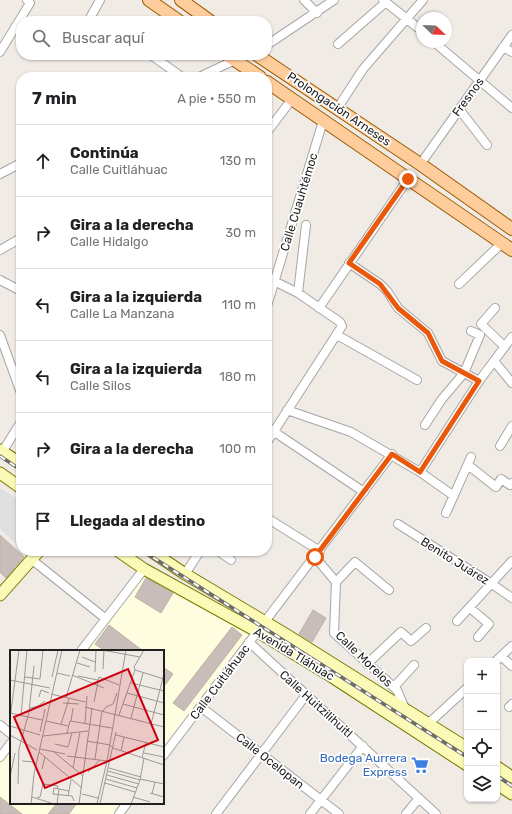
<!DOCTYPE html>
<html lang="es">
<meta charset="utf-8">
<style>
:root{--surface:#fff;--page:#f6f6f6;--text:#202124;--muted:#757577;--line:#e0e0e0}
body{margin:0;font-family:Rubik,sans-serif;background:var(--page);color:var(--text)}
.controls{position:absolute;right:12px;bottom:12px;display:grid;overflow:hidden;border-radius:8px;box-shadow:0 1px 3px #0004}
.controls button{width:36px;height:36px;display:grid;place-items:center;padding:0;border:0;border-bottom:1px solid var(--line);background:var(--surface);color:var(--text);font:20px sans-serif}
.compass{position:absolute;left:416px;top:12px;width:36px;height:36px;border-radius:50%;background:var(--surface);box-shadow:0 1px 3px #0004;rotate:113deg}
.stop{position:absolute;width:12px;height:12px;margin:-9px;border:3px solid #ea580c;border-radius:50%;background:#fff}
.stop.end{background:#ea580c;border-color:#fff;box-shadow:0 1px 4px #0008}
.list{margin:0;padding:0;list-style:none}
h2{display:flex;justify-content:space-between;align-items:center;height:52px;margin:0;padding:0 16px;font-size:17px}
h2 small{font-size:13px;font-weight:400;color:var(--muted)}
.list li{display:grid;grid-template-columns:26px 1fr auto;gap:12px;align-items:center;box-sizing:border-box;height:72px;padding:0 16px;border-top:1px solid var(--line)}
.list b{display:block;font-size:15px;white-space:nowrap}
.list p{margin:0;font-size:13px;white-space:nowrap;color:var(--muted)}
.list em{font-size:13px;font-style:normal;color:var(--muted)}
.icon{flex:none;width:22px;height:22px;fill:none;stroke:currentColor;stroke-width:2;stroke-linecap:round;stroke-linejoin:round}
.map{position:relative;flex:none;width:512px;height:814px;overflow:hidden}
.search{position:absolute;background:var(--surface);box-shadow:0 1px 3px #0004;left:16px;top:16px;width:256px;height:44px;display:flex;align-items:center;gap:10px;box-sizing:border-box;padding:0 14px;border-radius:16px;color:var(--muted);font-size:15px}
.panel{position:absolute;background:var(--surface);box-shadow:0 1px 3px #0004;left:16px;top:72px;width:256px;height:484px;border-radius:16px}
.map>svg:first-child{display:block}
.education{fill:#fffddf}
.parking{fill:#dfdfdf}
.building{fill:#c8bdb8;stroke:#c2b0a6}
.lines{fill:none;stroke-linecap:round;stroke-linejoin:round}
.street-casing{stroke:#a6a6a6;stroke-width:10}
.secondary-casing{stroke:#777b00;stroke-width:13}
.primary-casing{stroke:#9a5b00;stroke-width:14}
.street{stroke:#fff;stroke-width:8}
.secondary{stroke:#fcfab7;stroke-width:11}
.primary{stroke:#ffcc9b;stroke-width:12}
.rail-casing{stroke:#6d6d6d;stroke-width:3.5}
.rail{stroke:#fff;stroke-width:2;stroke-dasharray:6;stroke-linecap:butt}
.route{stroke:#ea580c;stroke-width:5}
.labels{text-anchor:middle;stroke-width:3.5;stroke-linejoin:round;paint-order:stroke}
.street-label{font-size:12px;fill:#1f1f1f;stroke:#fff}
.shop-label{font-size:12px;fill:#366cbe;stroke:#fff;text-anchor:end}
.inset-road{fill:none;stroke:#9c9996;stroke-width:1}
.view{fill:#ce0010;fill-opacity:0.15;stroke:#ce0010;stroke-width:2}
.inset-edge{fill:none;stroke:#1f1f1f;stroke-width:2}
</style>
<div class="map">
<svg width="512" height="814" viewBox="0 0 512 814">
<rect width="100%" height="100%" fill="#f0ebe5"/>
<path class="education" d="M144,569L258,632L163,756V651H81Z
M11,743V803H127L119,814H0V757Z"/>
<path class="parking" d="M0,488L14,497L21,498V548L0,529Z"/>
<path class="building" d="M0,535L24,557L6,578L0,572Z
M146,578L173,593L161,613L135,597Z
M313,610L326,618L312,642L299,634Z
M109,625L143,651H105L95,644Z
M232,627L242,635L184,711L173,703Z
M163,667L173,674L163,688Z
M0,797L22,814H0Z
M57,803H77L69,814H48Z"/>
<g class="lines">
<g class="street-casing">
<path id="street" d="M304,0L317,13
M383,0L422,31
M93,21L90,18L100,0
M434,42L512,108
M338,44L386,2
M267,45L334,0
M503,47L512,52
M0,52L30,3L27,0
M151,55L182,77
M199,77L235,60
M337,109L363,69L423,0
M459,109L487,145
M267,132L292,99
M424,159L512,35
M0,174L21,163
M0,250L21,238
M349,263L380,284L387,291L398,308L428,333L442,361L479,381
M0,280L21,291
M459,284L502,243
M298,293L306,225
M267,306L323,121
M319,308L408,179
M495,308L481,324L504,346
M0,335L21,393
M337,335L417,380
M494,361L512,383
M287,410L351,432L420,472L454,496
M425,425L442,399L464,373L480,335L471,331
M267,427L364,492
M267,442L342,326L340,322L298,293L274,281
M500,446L512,426
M2,452L21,422
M468,465L496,487L501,479L510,485L512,483
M420,472L479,381L512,337
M446,513L471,457
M267,518L320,551
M398,524L492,584L512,598
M218,551L231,560
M315,557L336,582L334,633L397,690L405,709
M31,559L106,619
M185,574L200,551
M336,582L355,562L389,590
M470,608L489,624L478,637
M457,621L512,561
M249,642L436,814
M81,651L144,569
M501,656L512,666
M496,661L512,646
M367,664L401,632L411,641L426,628
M394,687L414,665
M201,707L339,814
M509,707L512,704
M429,723L467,688
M0,725L11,734
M163,756L392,454
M0,757L11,743
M119,814L127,803
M216,814L306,695
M310,814L363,746
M406,814L419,798"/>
</g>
<g class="secondary-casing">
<path id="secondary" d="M0,450L21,464
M0,473L21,488
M118,551L144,569L258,632L329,675L467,765
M151,551L185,574L287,635L467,748
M0,595L39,551
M497,767L512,777
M497,784L512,794"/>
</g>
<g class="primary-casing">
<path id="primary" d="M149,0L179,21
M181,0L210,21
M227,55L260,77
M257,55L420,164L512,229
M267,82L512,250"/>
</g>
<use href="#street" class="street"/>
<use href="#secondary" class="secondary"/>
<use href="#primary" class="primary"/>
<g class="rail-casing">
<path id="rail" d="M0,456L21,470
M143,551L467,757
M497,776L512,786"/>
</g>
<use href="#rail" class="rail"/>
</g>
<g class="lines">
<path class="route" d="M315,557L392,454L420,472L479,381L442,361L428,333L398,308L380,284L349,263L408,179"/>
</g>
<defs>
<g id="supermarket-bare" transform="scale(1.38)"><path d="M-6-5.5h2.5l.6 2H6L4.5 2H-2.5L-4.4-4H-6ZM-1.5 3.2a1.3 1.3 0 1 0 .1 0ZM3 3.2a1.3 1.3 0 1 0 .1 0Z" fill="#3f7fe0" stroke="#fff" stroke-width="2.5" paint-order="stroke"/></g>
</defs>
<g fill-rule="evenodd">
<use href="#supermarket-bare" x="420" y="765"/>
</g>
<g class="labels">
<g class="street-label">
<text transform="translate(468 97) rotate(-54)" y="4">Fresnos</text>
<text transform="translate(339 109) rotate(34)" y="4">Prolongación Arneses</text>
<text transform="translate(299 202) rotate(-73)" y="4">Calle Cuauhtémoc</text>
<text transform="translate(455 561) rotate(32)" y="4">Benito Juárez</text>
<text transform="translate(294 654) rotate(31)" y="4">Avenida Tláhuac</text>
<text transform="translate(364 659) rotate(44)" y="4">Calle Morelos</text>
<text transform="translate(220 682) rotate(-53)" y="4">Calle Cuitláhuac</text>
<text transform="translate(316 704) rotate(42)" y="4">Calle Huitzilihuitl</text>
<text transform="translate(270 761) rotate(38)" y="4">Calle Ocelopan</text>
</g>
<g class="shop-label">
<text x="407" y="762">Bodega Aurrera<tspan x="407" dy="14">Express</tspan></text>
</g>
</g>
<g transform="translate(10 650)">
<rect width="154" height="154" fill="#f0ebe5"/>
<path class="inset-road" d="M92,0L130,7M72,7L85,12M67,13L80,17M93,19L94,0M125,20L154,29M125,20L124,17L134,0M85,22L86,0M47,23L60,26M62,25L94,38M68,26L88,30M15,27L30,29L33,0M42,27L48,0M0,30L40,38M121,33L154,41M117,43L154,53M41,44L75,52M29,47L31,40L39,43M56,48L70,0M84,52L89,27L109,35M53,53L69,54M113,54L154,65M75,57L154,77M20,58L28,56L35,51M93,61L96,57L103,54L107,43M0,63L32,70M11,65L17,0M109,65L125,20M121,68L133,23M0,69L9,0M36,71L58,76M61,71L63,58M51,74L59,49M75,74L77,46M141,74L154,24M0,76L30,85M30,82L35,59M57,83L60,71L102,78M0,85L27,100M106,85L154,97M33,86L78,81M77,91L100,95L103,98L154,115M45,94L58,97L62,83M30,99L55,104M111,101L114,87M29,102L72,138M44,102L73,126M134,103L154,107M57,106L97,111M132,108L136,92M85,109L92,61M12,111L24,112M63,118L70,82M99,118L131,127M32,119L35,107M98,121L130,130M78,122L90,110M97,125L129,134M0,127L5,103M96,129L127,138M130,129L154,134M95,133L125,142M8,134L9,99L19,62L24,16M59,141L44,138L43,144L62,146L64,151M140,143L154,147M72,144L88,148M142,144L145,132M58,146L61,130M22,147L44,154M123,147L140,152M27,148L30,147L33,134L48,136L47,139M21,154L24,124L52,0M47,154L49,139M69,154L82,58M87,154L97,111L116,0M90,154L106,82M121,154L130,130L134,108"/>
<path class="view" d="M118,19L148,90L35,138L4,67Z"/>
<rect width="154" height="154" class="inset-edge"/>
</g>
</svg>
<div class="controls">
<button>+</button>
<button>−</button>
<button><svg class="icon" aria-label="locate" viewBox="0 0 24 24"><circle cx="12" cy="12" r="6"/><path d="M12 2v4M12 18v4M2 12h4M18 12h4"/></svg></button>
<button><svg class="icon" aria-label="layers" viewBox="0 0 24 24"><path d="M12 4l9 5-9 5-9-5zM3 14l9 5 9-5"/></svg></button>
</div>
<svg class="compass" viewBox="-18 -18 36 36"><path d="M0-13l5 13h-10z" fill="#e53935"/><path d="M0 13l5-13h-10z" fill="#757577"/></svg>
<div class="stop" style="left:315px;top:557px"></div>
<div class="stop end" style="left:408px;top:179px"></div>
<div class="search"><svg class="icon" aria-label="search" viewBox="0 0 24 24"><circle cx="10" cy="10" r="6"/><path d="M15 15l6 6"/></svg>Buscar aquí</div>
<section class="panel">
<h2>7 min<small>A pie · 550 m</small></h2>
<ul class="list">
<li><svg class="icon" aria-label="ahead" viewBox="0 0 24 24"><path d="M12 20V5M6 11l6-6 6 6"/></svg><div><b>Continúa</b><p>Calle Cuitláhuac</p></div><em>130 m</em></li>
<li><svg class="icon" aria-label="right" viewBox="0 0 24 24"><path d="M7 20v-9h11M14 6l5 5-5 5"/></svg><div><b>Gira a la derecha</b><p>Calle Hidalgo</p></div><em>30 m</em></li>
<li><svg class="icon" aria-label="left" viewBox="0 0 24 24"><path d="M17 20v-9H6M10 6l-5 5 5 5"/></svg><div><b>Gira a la izquierda</b><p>Calle La Manzana</p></div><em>110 m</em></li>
<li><svg class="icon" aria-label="left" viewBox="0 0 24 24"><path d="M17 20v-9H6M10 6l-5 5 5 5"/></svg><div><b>Gira a la izquierda</b><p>Calle Silos</p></div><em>180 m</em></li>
<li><svg class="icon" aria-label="right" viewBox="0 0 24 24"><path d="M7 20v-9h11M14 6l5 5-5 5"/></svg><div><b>Gira a la derecha</b></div><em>100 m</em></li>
<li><svg class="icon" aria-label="arrive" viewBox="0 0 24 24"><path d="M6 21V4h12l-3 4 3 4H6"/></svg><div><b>Llegada al destino</b></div></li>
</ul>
</section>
</div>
